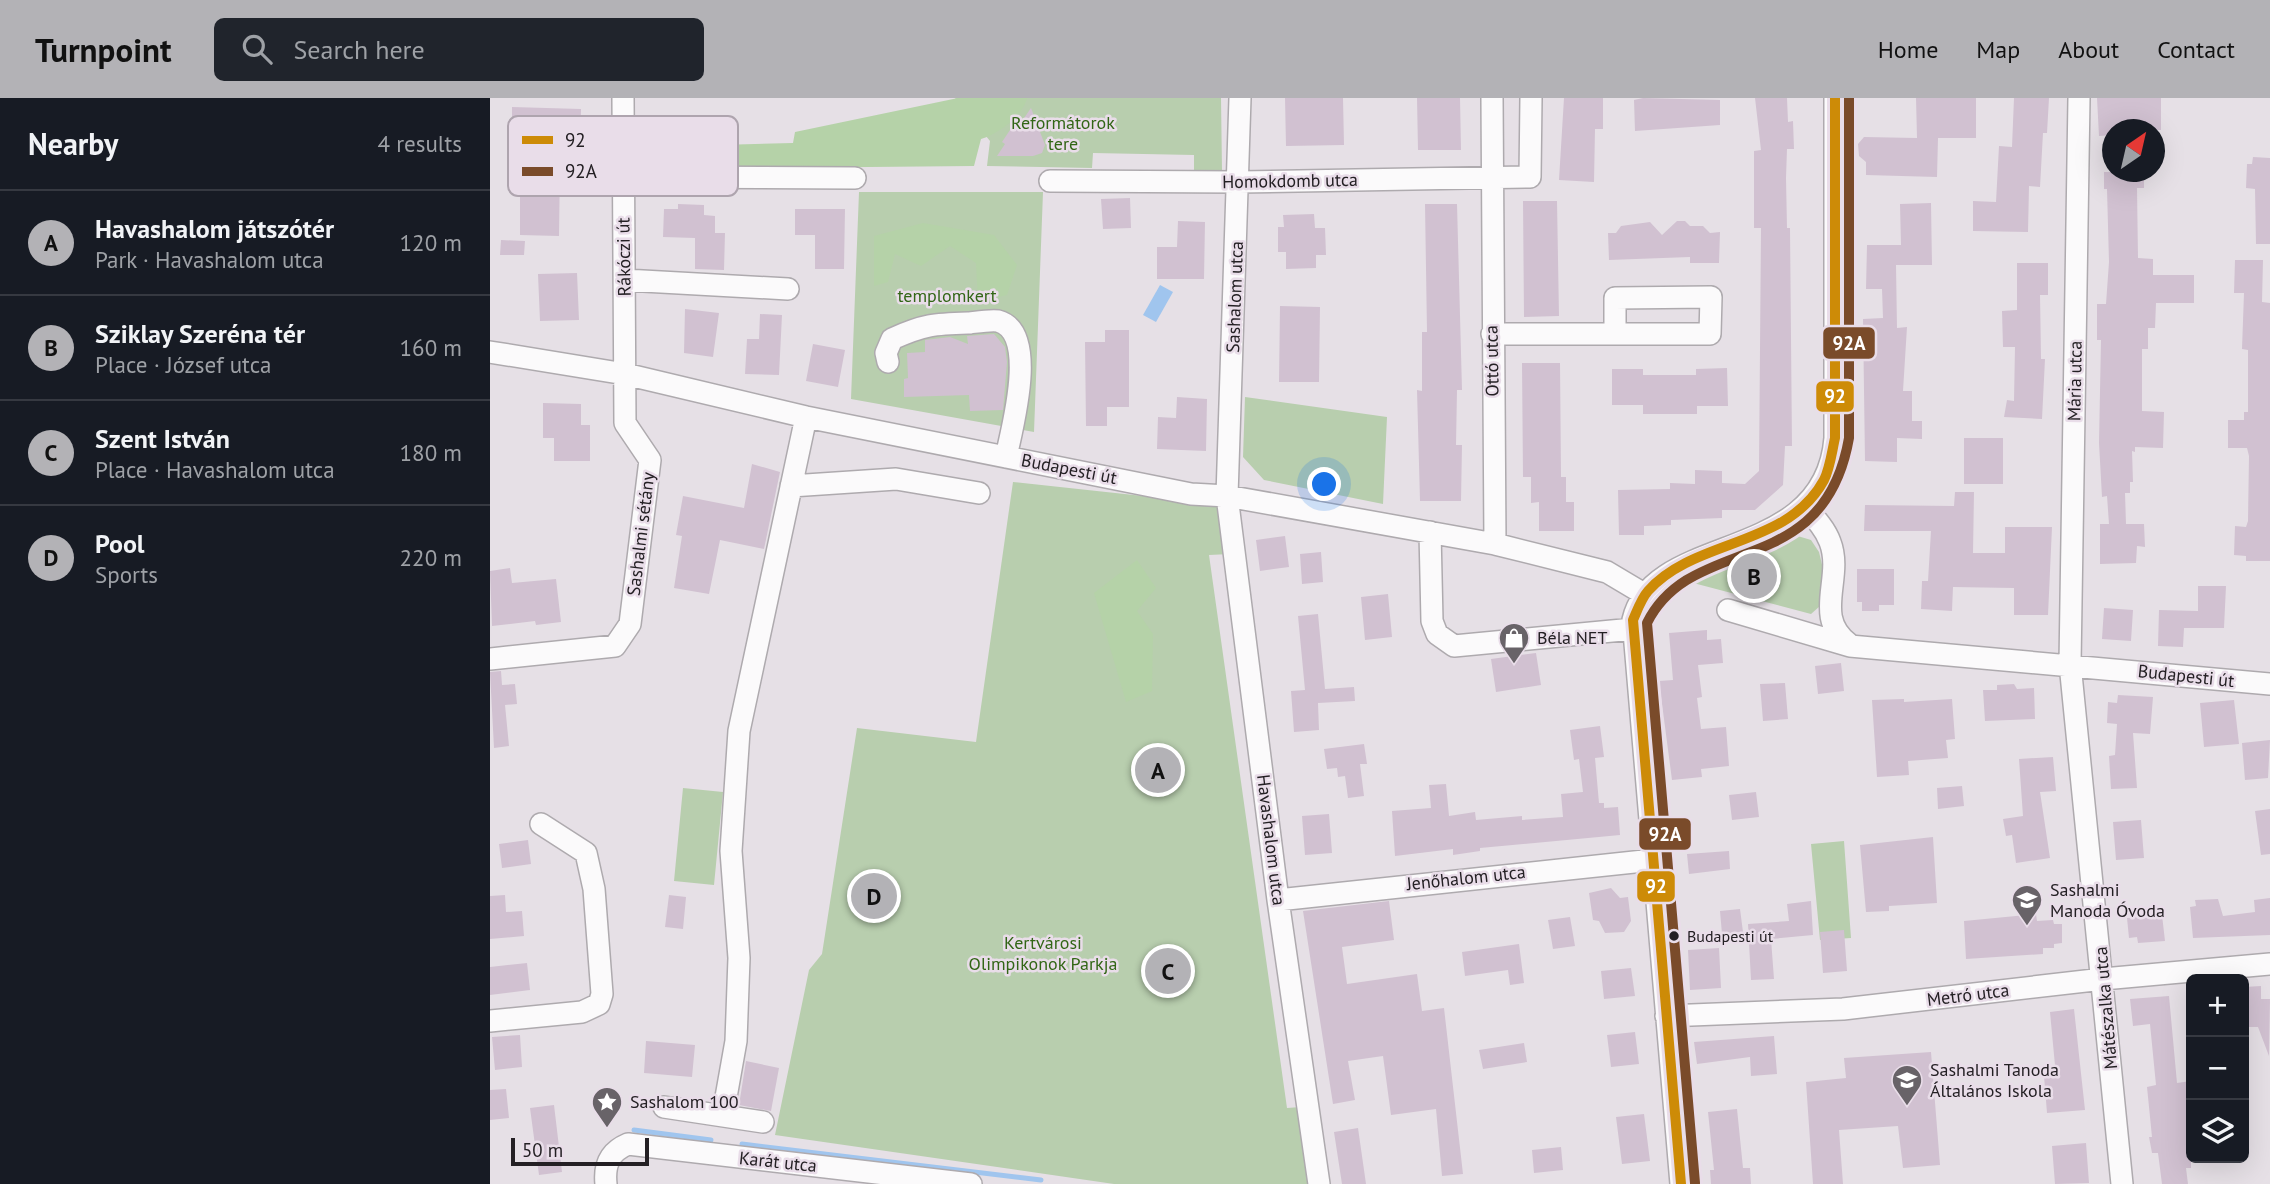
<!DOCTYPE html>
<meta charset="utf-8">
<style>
:root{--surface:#171b24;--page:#20242c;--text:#f1f3f6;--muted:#9ea1a6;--line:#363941;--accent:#b3b2b6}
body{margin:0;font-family:"PT Sans",sans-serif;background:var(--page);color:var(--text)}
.controls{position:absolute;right:21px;bottom:21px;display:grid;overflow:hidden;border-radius:10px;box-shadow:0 7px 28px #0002}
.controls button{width:63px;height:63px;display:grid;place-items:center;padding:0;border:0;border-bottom:2px solid var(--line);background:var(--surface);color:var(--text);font:35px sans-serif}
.compass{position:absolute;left:1612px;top:21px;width:63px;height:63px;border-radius:50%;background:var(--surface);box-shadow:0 7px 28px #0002;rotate:34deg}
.scale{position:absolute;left:21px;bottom:18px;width:138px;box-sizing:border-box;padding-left:7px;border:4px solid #242024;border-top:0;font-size:19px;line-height:24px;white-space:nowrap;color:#242024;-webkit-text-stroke:5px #e9dde9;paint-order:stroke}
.you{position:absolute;left:835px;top:387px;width:24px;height:24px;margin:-18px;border:5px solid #fff;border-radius:50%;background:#1a73e8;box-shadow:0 0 0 10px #1a73e833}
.badge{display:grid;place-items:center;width:46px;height:46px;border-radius:50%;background:var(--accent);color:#111;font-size:23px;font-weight:700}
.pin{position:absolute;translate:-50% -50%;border:4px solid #fff;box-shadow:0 2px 7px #0006}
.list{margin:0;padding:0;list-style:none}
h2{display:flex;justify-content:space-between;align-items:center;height:91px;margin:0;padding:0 28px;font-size:30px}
h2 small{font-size:23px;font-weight:400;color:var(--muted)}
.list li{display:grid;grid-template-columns:46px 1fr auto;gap:21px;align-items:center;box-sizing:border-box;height:105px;padding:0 28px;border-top:2px solid var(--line)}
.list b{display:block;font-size:26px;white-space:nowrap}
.list p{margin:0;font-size:23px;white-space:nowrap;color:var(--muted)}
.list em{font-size:23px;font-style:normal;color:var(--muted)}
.icon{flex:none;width:38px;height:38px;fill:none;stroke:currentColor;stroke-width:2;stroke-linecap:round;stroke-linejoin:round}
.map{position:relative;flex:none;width:1780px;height:1086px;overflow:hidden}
header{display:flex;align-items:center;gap:42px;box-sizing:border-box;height:98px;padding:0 35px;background:var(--accent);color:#111}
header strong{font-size:33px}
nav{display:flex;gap:38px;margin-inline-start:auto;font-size:24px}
.search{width:490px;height:63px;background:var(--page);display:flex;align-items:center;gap:18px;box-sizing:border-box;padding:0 24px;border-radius:10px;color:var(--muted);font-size:26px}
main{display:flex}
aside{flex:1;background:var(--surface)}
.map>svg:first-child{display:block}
.green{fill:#b8ceae}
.forest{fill:#b5d2a8}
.water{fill:#a0c5ee}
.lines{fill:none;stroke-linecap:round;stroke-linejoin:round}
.stream{stroke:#a0c5ee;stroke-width:5}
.building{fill:#d1c1d1}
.minor-casing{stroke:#aeaaae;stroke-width:24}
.minor{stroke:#fbfafb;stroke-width:21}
.bus-1-casing{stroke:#e9dde9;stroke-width:16}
.bus-2-casing{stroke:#e9dde9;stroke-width:16}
.bus-1{stroke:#cd8b07;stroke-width:10}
.bus-2{stroke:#7a4b2a;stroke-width:10}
.bus-dot{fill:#242024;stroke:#e9dde9;stroke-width:2.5}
.labels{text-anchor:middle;stroke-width:5;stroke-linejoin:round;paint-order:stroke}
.bus-label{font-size:16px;fill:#242024;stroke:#e9dde9;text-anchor:start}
.park-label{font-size:18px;fill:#326616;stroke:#e9dde9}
.street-label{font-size:18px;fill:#242024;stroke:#e9dde9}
.poi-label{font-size:18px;fill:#242024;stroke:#e9dde9;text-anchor:start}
.key{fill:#e9dde9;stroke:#aea4ae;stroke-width:2}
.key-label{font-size:19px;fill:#242024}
.line-badge{stroke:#e9dde9;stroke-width:2.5}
.badge-label{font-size:19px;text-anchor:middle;font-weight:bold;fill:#fff}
</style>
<header>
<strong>Turnpoint</strong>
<div class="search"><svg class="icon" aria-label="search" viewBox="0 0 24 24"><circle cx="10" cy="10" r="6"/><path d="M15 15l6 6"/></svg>Search here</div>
<nav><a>Home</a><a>Map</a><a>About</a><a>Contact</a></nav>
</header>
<main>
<aside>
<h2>Nearby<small>4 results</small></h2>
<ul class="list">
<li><span class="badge">A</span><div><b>Havashalom játszótér</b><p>Park · Havashalom utca</p></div><em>120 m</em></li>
<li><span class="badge">B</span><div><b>Sziklay Szeréna tér</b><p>Place · József utca</p></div><em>160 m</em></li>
<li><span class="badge">C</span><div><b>Szent István</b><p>Place · Havashalom utca</p></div><em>180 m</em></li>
<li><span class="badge">D</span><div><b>Pool</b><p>Sports</p></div><em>220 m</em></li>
</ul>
</aside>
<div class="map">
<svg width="1780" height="1086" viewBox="0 0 1780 1086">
<rect width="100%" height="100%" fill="#e6e0e6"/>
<path class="green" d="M465,0H731L732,73L704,72V57L603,55L602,70L497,68L500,43Z
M369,94H553L544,334L361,301Z
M755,299L897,319L893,406L774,382L753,359Z
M523,384L736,407L740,456L719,457L797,1010L811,1009L823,1086H624L285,1037L319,872L332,856L367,630L486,644Z
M1301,436L1321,442L1329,454L1334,475L1330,508L1321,516L1188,481L1292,437Z
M193,690L233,694L224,787L184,783Z
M1354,743L1361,840L1330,842L1321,746Z"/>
<path class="forest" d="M468,0H537C533,18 508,36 491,41L484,68L172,71L158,67L157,49L303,45L305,34Z
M433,125L504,137L527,167L517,197L488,204L486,165L460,148L431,168L405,156L398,184L384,188V138Z
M647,462L666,490L647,513L663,536L662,593L636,604L604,495Z"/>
<path class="water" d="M670,187L683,194L666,224L653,217Z"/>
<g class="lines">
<path class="stream" d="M144,1032L221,1042
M252,1046L551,1082"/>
</g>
<path class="building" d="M795,0H853L854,47L796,48Z
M927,0H970L971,52H928Z
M1074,0H1113V31H1105L1104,84L1069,82Z
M1153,0L1230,2V27L1145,33L1144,2Z
M1265,0H1297L1298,24L1303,23L1304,51H1297L1296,80L1297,130H1300L1302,348H1295L1293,387L1265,412H1232V420L1181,422V427L1154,428V437H1129L1128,392L1180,391V385L1205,386V372L1232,373V385L1255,386L1269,373L1271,130H1264V53L1271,52Z
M1426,0H1486V40H1448L1447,79L1376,77V64L1369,58L1368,46L1374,39L1427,40Z
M1524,0H1559L1557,35H1553L1550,89L1539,88L1538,134L1483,133V103L1506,104L1509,48L1522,49Z
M1607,0H1671V32H1622V37L1609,38Z
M22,9L91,11L90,50L67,49V28L22,27Z
M541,10L555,47L552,55L543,58H507L515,46L512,44L528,20L532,23Z
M1763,59L1780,60V146H1766L1765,91L1756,90L1757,66H1762Z
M30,64L70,65L69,138L30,137Z
M1614,74H1654V90H1647L1648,160L1663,161V177H1704V205H1666L1665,230H1658V251H1652V313L1674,314L1673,350L1645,349V354L1642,353L1643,384H1640V395H1635L1636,426H1654L1655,449L1647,448L1646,465L1610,466V426H1619L1617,398L1612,399L1609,345L1611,242H1607V206H1616L1619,164L1617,91H1614Z
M640,100L641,130L613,131L611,101Z
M1033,103H1067L1069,218L1034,219Z
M1441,105L1442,167H1406L1407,230L1417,229L1413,293H1422V323H1432V341L1407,340V364L1375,363L1373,221L1393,220L1392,191H1376L1377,147H1411L1410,106Z
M188,106L214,107V117L225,118V135H235L234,172L205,171V140L173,139L174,111H188Z
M935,106H967L972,292H967L966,347H972L971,403H930L927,292L932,293V234H937Z
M305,111H355L354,171H325V137H305Z
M824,116L825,130H835L836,157H826V170L796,171V154H788V129H794L793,117Z
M688,123L715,124L714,181H667V149H687Z
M1187,123H1195L1200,128H1213L1220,135L1230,134L1229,165H1200V159L1119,162L1118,135H1126L1131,128L1160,124L1172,137Z
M11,142L35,143L34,157H10Z
M1745,162H1773L1772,204L1780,205V463H1756V458L1744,457L1745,428L1756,429L1758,423L1759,358L1757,350H1738V322H1754V314H1758V252L1752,251L1754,195H1744Z
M1527,165H1558V197H1550L1551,261H1555L1552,321L1514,319L1517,302L1524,303L1525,249H1513L1512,213L1527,212Z
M87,175L89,222L50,223L48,176Z
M790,208L830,209L829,284H789Z
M195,211L229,215L223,259L194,255Z
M270,216L292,217L289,277L255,276L257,241H269Z
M615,232H639V309H617V328H596L595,244H615Z
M504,236L515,249L517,264L513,312L480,313L479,297L414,299V281L418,280L417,255L435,254V242L460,239L478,246L477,238Z
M323,246L355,252L348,289L316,283Z
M1032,265H1070L1071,379H1076V404H1084V433H1049V404L1041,405V379H1033Z
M1237,270L1238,308H1207V316H1153V307H1122V271H1153V277H1206V271Z
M687,299L717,301L716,353L667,351L668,319L686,320Z
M53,305L91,306V327H100V363H64V340H53Z
M1474,340H1513V386H1474Z
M262,366L290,374L274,451L230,442L219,496L184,490L192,438L186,437L193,398L254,410Z
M1465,394H1484L1483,455H1515V429H1562L1558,517H1524V490L1463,489L1462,513L1431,511L1432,483H1438L1441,433H1374L1375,407L1464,408Z
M795,438L799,469L770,473L766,442Z
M831,454L833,484L812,486L810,456Z
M20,470L22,485L66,481L71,524L46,527L45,523L2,528L0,473Z
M1367,471H1404V507H1389V513H1372V504H1367Z
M1708,488H1736L1734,530H1694L1693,549L1668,548L1669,512L1708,513Z
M898,496L902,539L875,542L871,499Z
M1614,510L1643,512L1641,543L1612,541Z
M828,516L835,591L864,589L865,603L828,605L829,632L804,634L801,593L815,592L808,518Z
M1217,532V542L1231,541L1233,565L1208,567L1212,599L1207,600L1211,631L1236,629L1239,668L1211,671L1212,679L1182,682L1169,583L1183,582L1179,535Z
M1046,555L1051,587L1006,594L1001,561Z
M1351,565L1354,593L1328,596L1325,568Z
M11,573L12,587L25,586L27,606L15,607L19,648L4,650L0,574Z
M1295,585L1298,621L1273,623L1270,586Z
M1524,586L1527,591L1544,590L1545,621L1495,623L1493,592H1507V587Z
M1628,597L1663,599L1660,636L1643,635L1647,690L1621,691L1619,658L1625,657L1627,626L1617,625L1618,604L1627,605Z
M1414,601V604L1462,601L1465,641L1456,642L1458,660L1418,663L1419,677L1387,679L1382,602Z
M1744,602L1749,646L1714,649L1710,605Z
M1110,628L1114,659L1105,660L1109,705H1114V710L1128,709L1130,737L990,750V753L963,757V751L905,758L902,713L941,710L939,687L956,686L959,718L985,714L986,722L1032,718V722L1073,719L1071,696L1093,694L1089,661L1084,662L1080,632Z
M1780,642L1778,680L1755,682L1752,645Z
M874,646L877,666H870L874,698L858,700L855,678L848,679L847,670L837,671L834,651Z
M1563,659L1566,693L1550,694L1560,760L1526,765L1522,737L1516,738L1513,721L1533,718L1529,661Z
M1472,688L1474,708L1448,711L1447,690Z
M1266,694L1269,719L1242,722L1239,697Z
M1780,711V756L1771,757L1765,713Z
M839,716L842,755L815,757L812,718Z
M1651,722L1654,760L1626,762L1623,724Z
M1443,739L1447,805L1399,808V813L1376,814L1370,747Z
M38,742L41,766L12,770L9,746Z
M1239,753L1240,771L1199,776L1197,756Z
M1121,790L1130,800L1138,799L1141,823L1134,834L1115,835L1109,823L1103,822L1099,795Z
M15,797L16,814L32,813L34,838L0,841V798Z
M179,797L196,799L193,831L175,829Z
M1780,800V837L1703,840L1700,809L1706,808L1705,802L1728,801L1733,818L1765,814L1764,802Z
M899,803L904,842L852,849L857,886L927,876L932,913L954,910L973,1076L952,1078L946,1011L901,1017L893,958L858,963L865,1002L843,1006L813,813Z
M1321,803L1323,837L1281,841L1284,881L1261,882L1258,826L1299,823L1297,806Z
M1250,811L1253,834L1232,836L1230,813Z
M1546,816L1547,823L1563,822L1564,826H1572V845L1564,846V850H1553V856L1476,861L1474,823Z
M1672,817L1675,843L1648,845L1647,839L1639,840L1637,820Z
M1080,819L1085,848L1063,851L1058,822Z
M1354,832L1357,873L1333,875L1330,834Z
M1029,846L1034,885L1020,887L1018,872L975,878L972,854Z
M1229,850L1231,890L1200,892L1198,852Z
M37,865L40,892L0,897V869Z
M1141,870L1145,898L1114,901L1111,873Z
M1771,888V901H1780L1779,958L1768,929H1754V889Z
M1679,898L1687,985L1701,983V1070H1696L1698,1086H1672L1668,1055H1662L1659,1039H1662L1657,989L1666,987L1660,926L1643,928L1640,901Z
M1584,911L1595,1012L1557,1015L1554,978H1566L1560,914Z
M1145,934L1149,966L1121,969L1117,937Z
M30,937L32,969L5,972L2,939Z
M1284,938L1287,976L1261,978L1260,959L1207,966L1204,944Z
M156,943L205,947L202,979L154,975Z
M1034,945L1037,964L993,971L989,952Z
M1441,954L1450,1067L1413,1070L1408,1028L1349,1032L1353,1086H1323L1316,984L1356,980L1354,960Z
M256,963L289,970L281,1013L249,1007Z
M16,991L19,1020L0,1022V992Z
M64,1007L72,1074L49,1077L40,1010Z
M1247,1011L1253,1070H1260L1261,1086H1221L1220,1072H1224L1218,1014Z
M1154,1016L1160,1063L1132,1066L1126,1019Z
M868,1030L876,1086H852L844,1034Z
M1596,1045L1599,1085L1565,1086L1562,1048Z
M1071,1049L1073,1072L1044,1075L1042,1052Z"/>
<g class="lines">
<g class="minor-casing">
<path id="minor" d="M750,0L737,398L788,802L829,1086
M1002,0L1005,446
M1589,0L1580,566L1632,1086
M133,79L365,80
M560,83L749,84L1040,79L1041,0
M135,182L298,191
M1002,236H1220L1221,199L1125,200V236
M0,254L135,276L316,319L701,396L737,398L1005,446L1117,474L1154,496
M398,264L396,255L402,241C435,226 445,226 480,225C488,224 500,222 508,223C549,234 522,330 516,359
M301,388L406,381L489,395
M1314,408C1324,419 1335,430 1340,444C1354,480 1322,519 1359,546
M940,434L942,523L947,536L964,548L1143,531
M1238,512L1360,548L1780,586
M0,561L125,548L140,526L160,362L135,325L133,0
M788,802L1163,762
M1176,918L1353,911L1613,881L1780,866
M0,923L92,914L109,906L112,896L104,791L96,755L51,726
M174,1009L273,1024
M233,1016L246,943L249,860L241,753L249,633L316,319
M116,1086C114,1067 119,1054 138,1046L481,1086
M1191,1086L1143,522C1163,433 1335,468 1345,340V0"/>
</g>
<use href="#minor" class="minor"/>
<g class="bus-1-casing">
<path id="bus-1" d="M1191,1086L1143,522C1147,513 1151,501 1158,493C1205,440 1297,450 1334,382C1340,370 1342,353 1345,340V0"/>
</g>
<g class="bus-2-casing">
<path id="bus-2" d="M1205,1085L1157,525C1203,433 1334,484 1359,340V0"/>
</g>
<use href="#bus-1" class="bus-1"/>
<use href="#bus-2" class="bus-2"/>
</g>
<defs>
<g id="shop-pin" transform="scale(1.575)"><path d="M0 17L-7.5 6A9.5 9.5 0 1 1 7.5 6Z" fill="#686368" stroke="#e9dde9"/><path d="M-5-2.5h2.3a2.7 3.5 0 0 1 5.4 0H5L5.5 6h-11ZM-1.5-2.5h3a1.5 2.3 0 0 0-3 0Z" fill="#fff"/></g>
<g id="school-pin" transform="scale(1.575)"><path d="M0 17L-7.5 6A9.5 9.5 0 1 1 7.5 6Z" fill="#686368" stroke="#e9dde9"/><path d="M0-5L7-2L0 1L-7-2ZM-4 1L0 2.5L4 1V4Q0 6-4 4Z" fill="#fff"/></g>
<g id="sight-pin" transform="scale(1.575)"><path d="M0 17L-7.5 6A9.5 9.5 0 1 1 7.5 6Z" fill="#686368" stroke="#e9dde9"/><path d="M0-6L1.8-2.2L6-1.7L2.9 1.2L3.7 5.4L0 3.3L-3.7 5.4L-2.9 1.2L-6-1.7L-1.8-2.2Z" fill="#fff"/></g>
</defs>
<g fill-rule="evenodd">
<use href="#shop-pin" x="1024" y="540"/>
<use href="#school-pin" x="1537" y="802"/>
<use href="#school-pin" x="1417" y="982"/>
<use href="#sight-pin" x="117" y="1004"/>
</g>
<circle class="bus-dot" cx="1184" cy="838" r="6"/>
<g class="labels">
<g class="bus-label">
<text x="1197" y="844">Budapesti út</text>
</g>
<g class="park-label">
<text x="573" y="31">Reformátorok<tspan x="573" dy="21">tere</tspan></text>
<text x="457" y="204">templomkert</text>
<text x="553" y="851">Kertvárosi<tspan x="553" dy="21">Olimpikonok Parkja</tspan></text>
</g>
<g class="street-label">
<text transform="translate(800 83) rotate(-1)" y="6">Homokdomb utca</text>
<text transform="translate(134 159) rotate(-91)" y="6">Rákóczi út</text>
<text transform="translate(745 199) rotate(-88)" y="6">Sashalom utca</text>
<text transform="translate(1002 263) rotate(-91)" y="6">Ottó utca</text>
<text transform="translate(1585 283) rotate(-89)" y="6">Mária utca</text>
<text transform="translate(579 371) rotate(11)" y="6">Budapesti út</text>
<text transform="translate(151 436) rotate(-83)" y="6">Sashalmi sétány</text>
<text transform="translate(1696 578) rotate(6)" y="6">Budapesti út</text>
<text transform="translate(781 742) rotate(83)" y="6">Havashalom utca</text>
<text transform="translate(976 780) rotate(-6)" y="6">Jenőhalom utca</text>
<text transform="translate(1478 897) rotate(-7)" y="6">Metró utca</text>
<text transform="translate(1616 910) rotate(-95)" y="6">Mátészalka utca</text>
<text transform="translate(288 1064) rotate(6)" y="6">Karát utca</text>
</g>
<g class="poi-label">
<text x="1047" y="546">Béla NET</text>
<text x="1560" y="798">Sashalmi<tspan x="1560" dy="21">Manoda Óvoda</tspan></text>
<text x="1440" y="978">Sashalmi Tanoda<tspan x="1440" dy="21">Általános Iskola</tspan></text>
<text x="140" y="1010">Sashalom 100</text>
</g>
</g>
<rect x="18" y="18" width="230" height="80" rx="10" class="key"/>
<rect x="32" y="38" width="31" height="8" fill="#cd8b07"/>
<rect x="32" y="69" width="31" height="9" fill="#7a4b2a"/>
<g class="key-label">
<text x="75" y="49">92</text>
<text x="75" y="80">92A</text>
</g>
<g class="line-badge">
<rect x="1332" y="228" width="54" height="34" rx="7" fill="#7a4b2a"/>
<rect x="1325" y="282" width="40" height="33" rx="7" fill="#cd8b07"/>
<rect x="1148" y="719" width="54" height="34" rx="7" fill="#7a4b2a"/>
<rect x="1146" y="772" width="40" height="33" rx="7" fill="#cd8b07"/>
</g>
<g class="badge-label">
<text x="1359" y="252">92A</text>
<text x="1345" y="305">92</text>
<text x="1175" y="743">92A</text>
<text x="1166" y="795">92</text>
</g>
</svg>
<div class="controls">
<button>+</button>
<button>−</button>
<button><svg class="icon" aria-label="layers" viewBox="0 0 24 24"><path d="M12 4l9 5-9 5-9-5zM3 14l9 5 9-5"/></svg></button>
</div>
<svg class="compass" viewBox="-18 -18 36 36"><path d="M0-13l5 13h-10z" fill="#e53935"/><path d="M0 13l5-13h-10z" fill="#9ea1a6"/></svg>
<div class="scale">50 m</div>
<div class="you"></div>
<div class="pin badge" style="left:668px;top:672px">A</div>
<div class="pin badge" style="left:1264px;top:478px">B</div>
<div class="pin badge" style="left:678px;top:873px">C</div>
<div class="pin badge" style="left:384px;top:798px">D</div>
</div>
</main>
